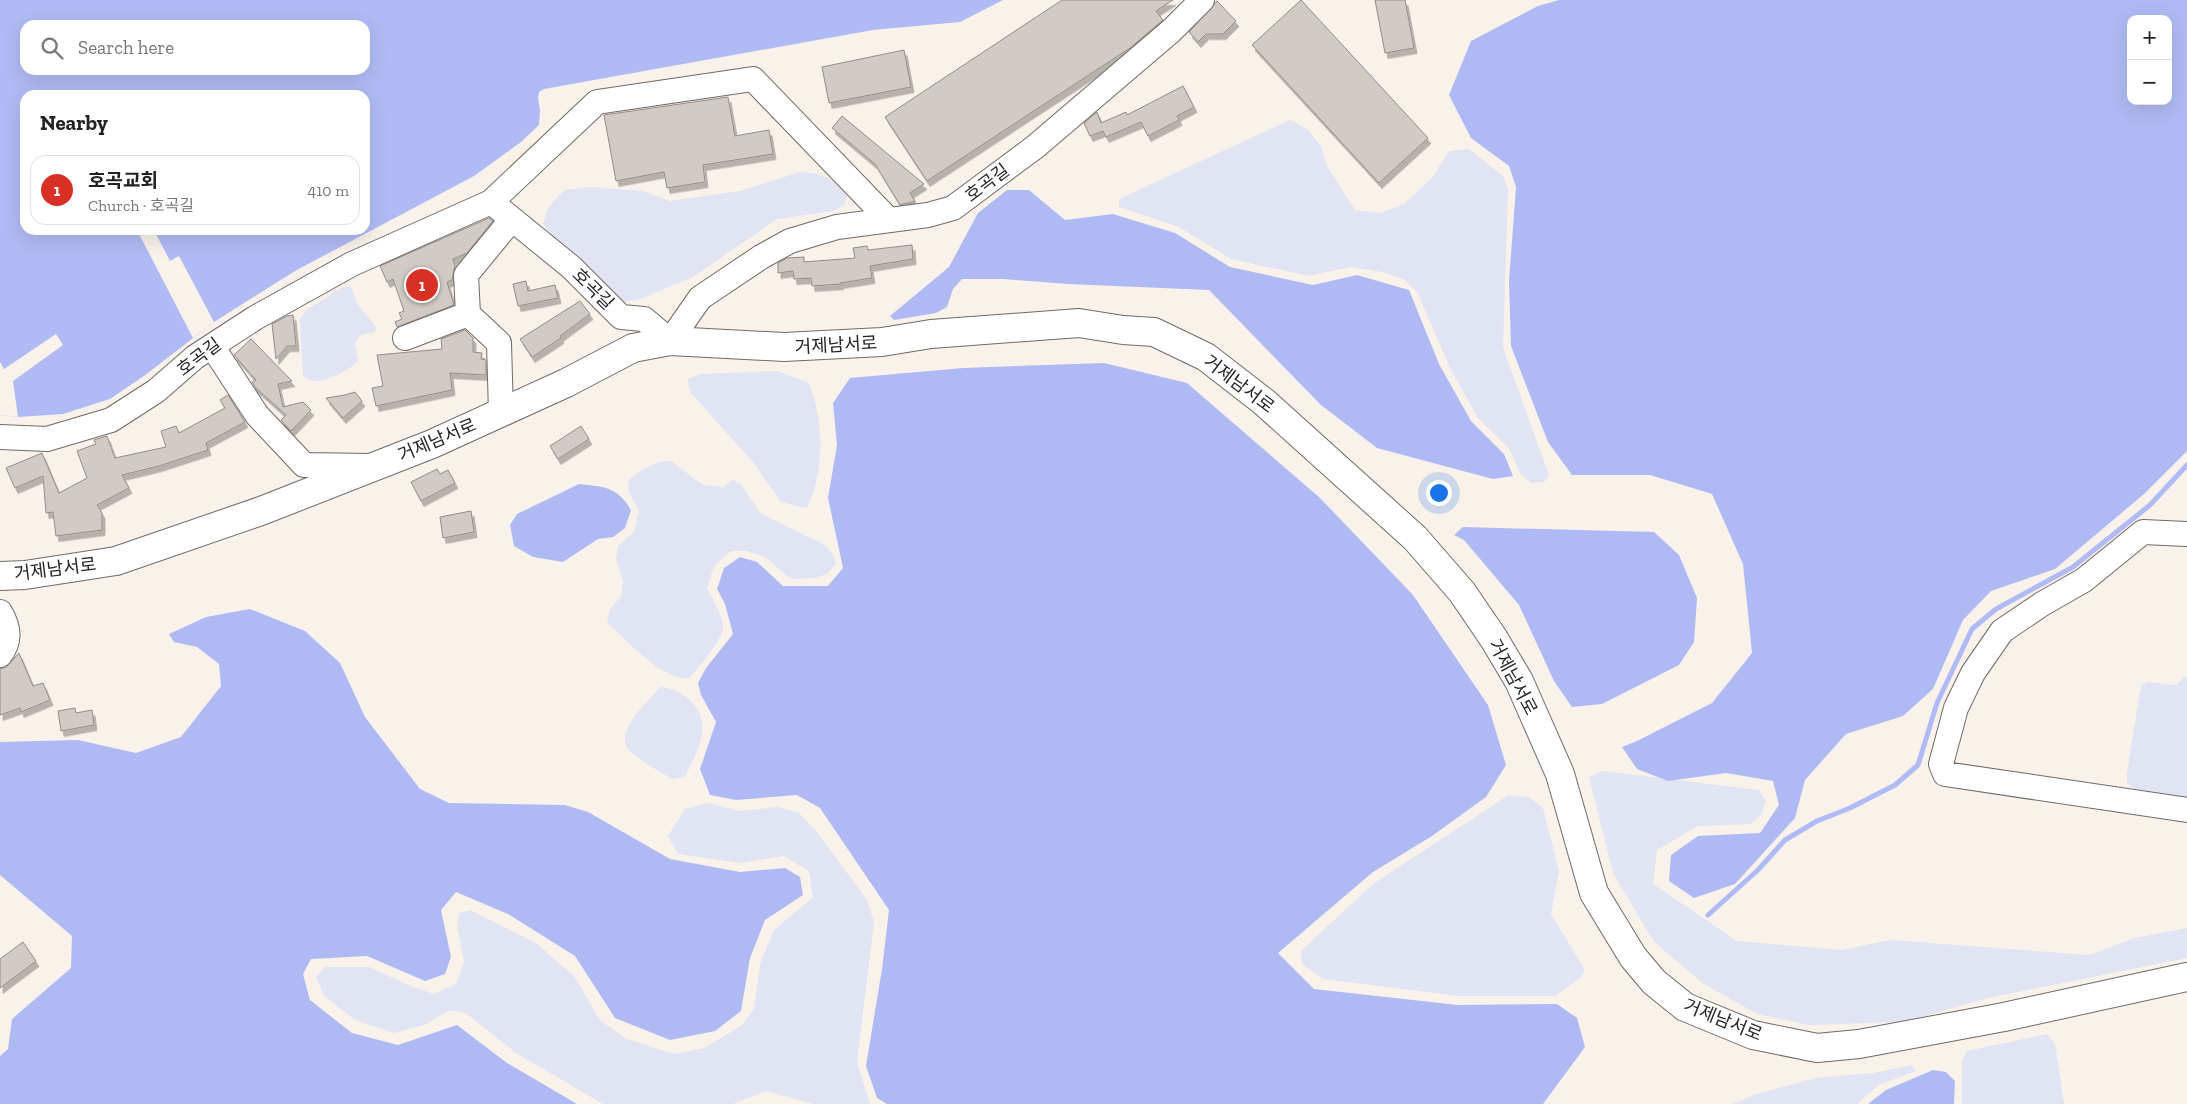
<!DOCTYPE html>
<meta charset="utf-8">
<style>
:root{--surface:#fff;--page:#f2f2f2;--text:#222;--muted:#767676;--line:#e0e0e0;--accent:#d93025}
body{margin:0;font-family:"Zilla Slab","Noto Sans KR",serif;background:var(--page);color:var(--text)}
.controls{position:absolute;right:15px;top:15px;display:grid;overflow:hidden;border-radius:10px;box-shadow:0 5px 20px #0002}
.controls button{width:45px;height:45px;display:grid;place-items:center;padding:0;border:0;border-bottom:1px solid var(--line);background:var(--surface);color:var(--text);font:25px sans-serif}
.you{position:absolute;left:1438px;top:492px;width:18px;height:18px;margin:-12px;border:4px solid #fff;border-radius:50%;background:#1a73e8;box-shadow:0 0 0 8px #1a73e833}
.badge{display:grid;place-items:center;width:32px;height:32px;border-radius:50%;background:var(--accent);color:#fff;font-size:16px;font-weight:700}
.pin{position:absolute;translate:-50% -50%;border:2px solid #fff;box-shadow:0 1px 5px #0006}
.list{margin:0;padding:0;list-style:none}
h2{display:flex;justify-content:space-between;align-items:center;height:65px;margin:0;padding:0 20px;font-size:21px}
h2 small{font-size:16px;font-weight:400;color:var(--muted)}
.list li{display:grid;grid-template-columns:32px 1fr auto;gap:15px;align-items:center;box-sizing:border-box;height:70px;margin:0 10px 10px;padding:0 10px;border:1px solid var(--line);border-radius:15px}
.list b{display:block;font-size:19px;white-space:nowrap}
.list p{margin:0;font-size:16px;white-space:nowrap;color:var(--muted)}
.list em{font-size:16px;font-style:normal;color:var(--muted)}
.icon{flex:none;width:28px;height:28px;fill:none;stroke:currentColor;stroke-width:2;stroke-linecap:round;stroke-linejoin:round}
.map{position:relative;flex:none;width:2187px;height:1104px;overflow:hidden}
.search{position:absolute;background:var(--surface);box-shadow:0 5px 20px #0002;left:20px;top:20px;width:350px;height:55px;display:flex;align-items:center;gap:12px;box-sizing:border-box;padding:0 18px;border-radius:15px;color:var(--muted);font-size:19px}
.panel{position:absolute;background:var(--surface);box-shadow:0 5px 20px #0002;left:20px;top:90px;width:350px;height:145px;border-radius:15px}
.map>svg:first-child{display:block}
.green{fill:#e1e4f2}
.forest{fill:#afbaf4;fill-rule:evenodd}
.water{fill:#b0bbf5;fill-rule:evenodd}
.pier{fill:#f9f2eb}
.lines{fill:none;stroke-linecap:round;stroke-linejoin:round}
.stream{stroke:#b0bbf5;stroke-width:5}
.building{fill:#d2cbc5;stroke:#938c87;filter:url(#shadow)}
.minor-casing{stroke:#706a64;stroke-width:26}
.major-casing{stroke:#706a64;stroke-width:30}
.minor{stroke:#fff;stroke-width:24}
.major{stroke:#fff;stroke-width:28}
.labels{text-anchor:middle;stroke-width:4;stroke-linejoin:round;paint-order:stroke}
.street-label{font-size:18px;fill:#272522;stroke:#fff}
</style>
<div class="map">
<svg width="2187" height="1104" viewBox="0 0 2187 1104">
<defs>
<filter id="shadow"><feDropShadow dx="3" dy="5.5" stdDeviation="0" flood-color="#0004"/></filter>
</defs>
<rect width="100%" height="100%" fill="#f9f2eb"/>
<path class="green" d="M1290,120L1308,130L1321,146L1327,166L1355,210L1380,213L1404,204L1432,178L1449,151L1469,149L1503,176L1508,189L1503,348L1549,475L1544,482L1531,483L1520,473L1509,448L1478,418L1451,370L1417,292L1403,279L1382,272L1350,267L1309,276L1231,259L1179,227L1119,207V199Z
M800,172C823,173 833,178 847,196L844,205L833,211L777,219L693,277L638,300L623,302L579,257L549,232L543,224L548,208L564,190L590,187L643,191L669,201L740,191Z
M343,287H351L358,305L376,327L375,332L361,335L355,343L358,361C352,369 325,383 314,381C311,381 306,377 303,376L300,319L306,310Z
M778,371L809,383C824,422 825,469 807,508L781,502L752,461L690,392L688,379L701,374Z
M671,461L703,485L723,487L733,480L741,484L760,513L825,545L832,553L836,564L827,574L814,578L795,579L787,576L765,557L747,551H731L714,566L707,588C713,600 721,612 723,625C725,638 698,667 690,678C664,683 626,639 607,623L609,611L621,596L623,581L616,559L618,546L634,532L639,510L629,493L628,481C641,469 653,462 671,461Z
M2187,675V800L2136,791L2127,782V773L2141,685L2148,682L2176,685Z
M660,687C683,689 706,708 702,733C700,748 691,764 685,777L671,779C660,771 635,758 628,749C614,731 649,701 660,687Z
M1603,771L1759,790L1766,800L1761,815L1751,824L1698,826L1657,850L1653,884L1737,941L1841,950L1890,940L2089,955L2135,938L2187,928V958L1988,998L1903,1022L1809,1025L1757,1014L1704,984L1654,942L1613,873L1589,777Z
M1509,795L1529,797L1543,808L1559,871L1551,914L1585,970L1580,978L1555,996H1458L1323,979L1302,964L1301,951L1374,883Z
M707,803L741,811L778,807L799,813L817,832L867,900L874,922L857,1062L870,1104H813L766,1091L733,1104H603L516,1053L466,1013L450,1010L424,1025L394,1033L355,1020L324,996L316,977L325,967H369L413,987L434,994L456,984L464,962L457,925L459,913L470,910L537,944L574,976L600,1020L625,1038L674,1054L704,1048L741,1026L754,1009L760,964L774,930L813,897L809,871L784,856L740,863L678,854L668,836L685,809Z
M2047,1034L2055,1044L2064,1104H1962V1062L1967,1051Z
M1912,1065L1916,1071L1879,1085L1857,1104H1732L1757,1094L1816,1078L1873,1073Z"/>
<path class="forest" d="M1559,0H2187V451L2144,494L2055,569L1991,591L1963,620L1933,689L1903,716L1846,734L1805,780L1795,818L1735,884L1694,898L1669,881L1671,855L1698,836L1760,833L1779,805L1773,781L1726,773L1668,781L1637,769L1622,747L1637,741L1712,703L1752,653L1743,564L1712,494L1650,475H1572L1548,442L1511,346L1509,281L1516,187L1509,166L1471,138L1449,95L1471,41L1538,6ZM2131,19H2168V101H2131Z
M1007,190H1029L1065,220L1113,214L1175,233L1230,267L1313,285L1357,275L1409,290L1439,364L1471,421L1504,454L1513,476L1493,479L1377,448L1321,405L1209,290L1068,284L1003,279H962L953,289L947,307L936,313L894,320L890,316L949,267L978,213Z
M1104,363L1187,383L1320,498L1413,595L1488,705L1506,765L1486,797L1432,836L1373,872L1278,953L1314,989L1458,1005L1557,1004L1577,1018L1585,1047L1543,1104H887L877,1098L866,1066L882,969L889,910L820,808L797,795L736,800L710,795L700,769L716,722L701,695L698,683L706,668L733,634L725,604L717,589L724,568L740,557L757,562L783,586H828L843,568L828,498L837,445L833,403L850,378L963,368Z
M579,484C604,487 617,486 631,510L625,528L613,537L598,539L563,562L533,557L514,546L510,525L517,514Z
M1463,527L1654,532L1679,555L1697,598L1694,642L1679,665L1602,704L1572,707L1554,681L1519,605L1464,540L1454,535Z
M250,609L305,631L340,663L365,717L420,789L449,803L565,805L588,812L670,859L740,872L785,868L800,877L803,895L765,920L750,958L741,1011L715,1031L670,1040L615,1018L575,956L508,914L456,892L441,910L451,957L445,974L425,981L367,956L311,959L303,974L310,1000L352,1033L398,1045L457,1025L507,1063L577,1104H0V1056L8,1049L12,1019L71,968L72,936L0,875V742L78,740L136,753L181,737L221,686L219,664L197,647L174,642L169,634L206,617Z
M1933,1070L1946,1072L1955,1081L1954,1104H1868L1886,1090Z"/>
<path class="water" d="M0,0H1003L960,22L873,30L544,89L539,92L538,98L540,110L539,125L521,142L474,176L295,271L214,322L144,376L110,399L63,414L18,417L0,415ZM25,25H365V70H25ZM25,95H365V230H25Z"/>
<path class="pier" d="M137,230H154L170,261L179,256L214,322L193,338Z
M56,334L63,345L13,381L18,417L0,415V362L4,369Z"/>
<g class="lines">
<path class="stream" d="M1708,915L1758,870L1785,840L1817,821L1850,808L1895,785L1918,765L1937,703L1972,629L1996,609L2073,567L2150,505L2187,465"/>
</g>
<path class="building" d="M1062,0H1173L1156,11L1163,20L1130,48L927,181L885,117Z
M1301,0L1428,138L1379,183L1252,45Z
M1375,0H1405L1414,48L1385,53Z
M1217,1L1236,21L1223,34H1206L1198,42L1189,32Z
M904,50L911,87L829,103L822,67Z
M1183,86L1194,107L1177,116L1179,120L1148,136L1141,122L1106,137L1103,131L1090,136L1084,123L1097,112L1101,123L1126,112L1127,115Z
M728,97L735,136L769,130L773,154L703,165L705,182L667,188L664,172L616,181L604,115Z
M842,116L924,184L910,193L915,201L900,205L875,164L832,128Z
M489,218L493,221L467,253L453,259L455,266L452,280L447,282L454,305L397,327L395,322L402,319L399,313L404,311L393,279L387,282L380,266Z
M912,245L913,259L870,266L872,278L840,283L841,284L812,286L811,278L794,279L793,271L778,273V263L787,258L804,257V262L855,258L853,248L867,246L868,250Z
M526,281L528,291L555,285L558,298L518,306L513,284Z
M580,301L590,314L560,336L561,338L532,357L520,339Z
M293,315L296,346H287L276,359L272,324L287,316Z
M465,330L473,338V352L482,353L481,359L486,360V375L450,373L452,390L376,406L372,388L383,386L377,355L442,349L441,339Z
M251,339L292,381L278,384L283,407L303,402L311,410L291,431L281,420L286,415L256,388L252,382L256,380L234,355Z
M355,392L362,401L343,418L326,398L345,395Z
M228,395L245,422L206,443L208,450L159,466L122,475L129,488L97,505L102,513V530L56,536L53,512L46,513L43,476L15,488L6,468L42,453L59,493L87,478L77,451L96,444L94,440L107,436L115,458L166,447L161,431L176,426L179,433L225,408L220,400Z
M581,426L589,439L558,459L550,446Z
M437,469L440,474L448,470L455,483L421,501L411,482Z
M471,511L474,532L443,538L440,517Z
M19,653L33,686L43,683L50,700L21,712L20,708L0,715V669L6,667Z
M75,708L76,713L92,710L94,725L61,731L58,711Z
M23,942L36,961L0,988V959Z"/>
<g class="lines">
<g class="minor-casing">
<path id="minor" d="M491,202L597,102L753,79L888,219
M468,314L499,343L501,413
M405,338L468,314L466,275L512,219
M212,346L257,415L304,465L371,466
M0,437L47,439L111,420L156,391L195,357L255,318L352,264L491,202L571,267L621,317L644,319L670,341L700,298L761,257L790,241L837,227L928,215L953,208L1035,147L1171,31L1202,0
M2187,534L2143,532L2084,580L2042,604L2002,631L1973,673L1956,708L1941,764L1945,774L2187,810
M0,612C9,627 11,641 0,655"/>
</g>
<g class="major-casing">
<path id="major" d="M0,576L25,575L116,561L261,511L432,444L566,383L633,348L670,341L784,347L882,342L931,334L1079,323L1123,330L1154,332L1206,357L1264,402L1415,538L1462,592L1494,639L1519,681L1560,774L1594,893L1633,957L1654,982L1685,1007L1753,1035L1817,1048L1859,1044L2004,1017L2187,977"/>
</g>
<use href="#minor" class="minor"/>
<use href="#major" class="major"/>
</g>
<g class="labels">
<g class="street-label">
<text transform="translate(987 183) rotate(-37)" y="6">호곡길</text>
<text transform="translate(593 289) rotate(45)" y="6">호곡길</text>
<text transform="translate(836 345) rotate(-3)" y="6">거제남서로</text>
<text transform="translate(199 357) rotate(-37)" y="6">호곡길</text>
<text transform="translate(1239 384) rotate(37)" y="6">거제남서로</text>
<text transform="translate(437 440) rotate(-23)" y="6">거제남서로</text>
<text transform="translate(55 569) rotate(-7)" y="6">거제남서로</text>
<text transform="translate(1513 677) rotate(62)" y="6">거제남서로</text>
<text transform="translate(1723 1020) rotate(22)" y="6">거제남서로</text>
</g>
</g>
</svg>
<div class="controls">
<button>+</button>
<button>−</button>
</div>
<div class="you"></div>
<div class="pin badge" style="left:422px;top:285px">1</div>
<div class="search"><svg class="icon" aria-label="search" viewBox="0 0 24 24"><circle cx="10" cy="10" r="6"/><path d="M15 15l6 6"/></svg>Search here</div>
<section class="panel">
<h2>Nearby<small></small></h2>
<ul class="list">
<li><span class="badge">1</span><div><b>호곡교회</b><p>Church · 호곡길</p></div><em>410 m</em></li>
</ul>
</section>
</div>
